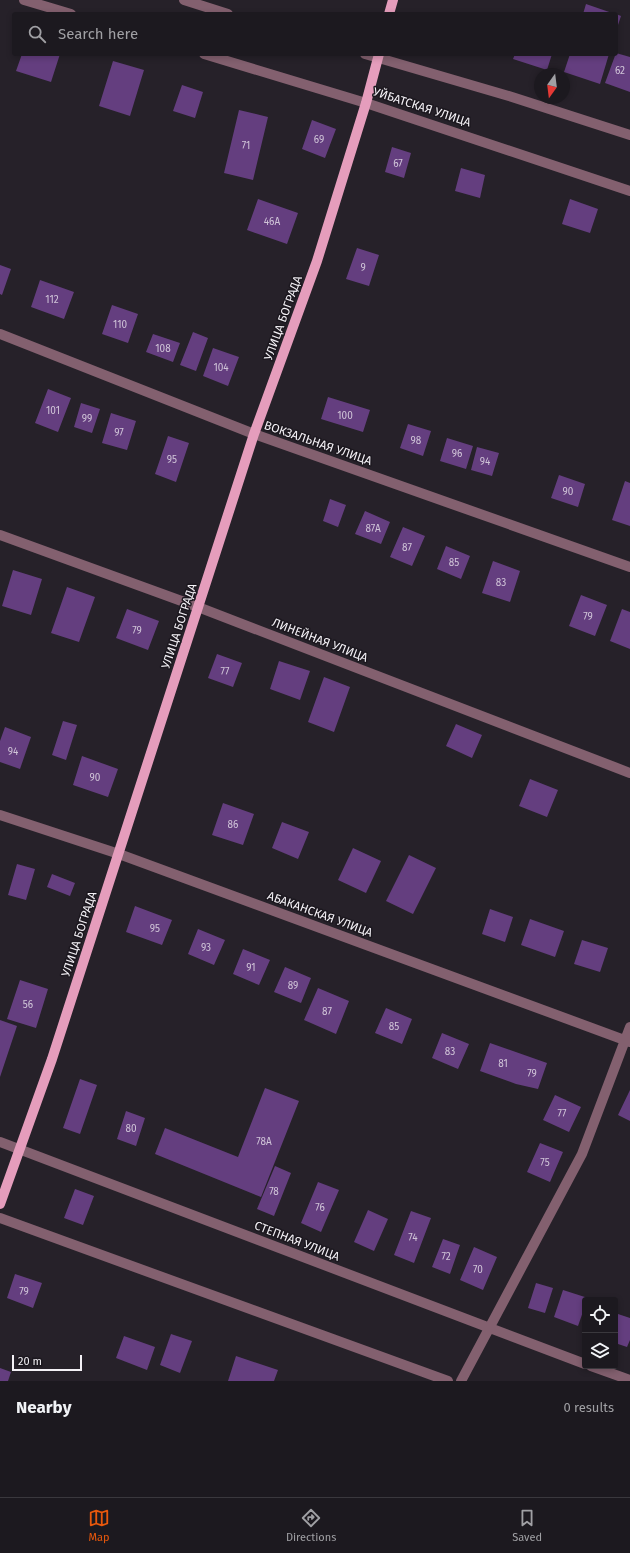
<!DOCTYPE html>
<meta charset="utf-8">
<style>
:root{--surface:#1c191f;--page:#29262c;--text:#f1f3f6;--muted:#a0a0a4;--line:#3a383d;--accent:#ea580c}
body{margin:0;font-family:"Fira Sans",sans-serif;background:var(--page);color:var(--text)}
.controls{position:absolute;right:12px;bottom:12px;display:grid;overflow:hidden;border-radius:4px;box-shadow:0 2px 6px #0003}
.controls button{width:36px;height:36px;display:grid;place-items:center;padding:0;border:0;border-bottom:1px solid var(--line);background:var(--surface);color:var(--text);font:20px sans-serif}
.compass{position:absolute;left:534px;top:68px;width:36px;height:36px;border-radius:50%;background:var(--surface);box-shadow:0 2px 6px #0003;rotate:194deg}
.scale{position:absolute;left:12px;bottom:10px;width:70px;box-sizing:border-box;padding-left:4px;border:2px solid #f4f1f6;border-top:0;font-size:11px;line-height:14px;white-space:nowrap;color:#f4f1f6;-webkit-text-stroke:3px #1c181f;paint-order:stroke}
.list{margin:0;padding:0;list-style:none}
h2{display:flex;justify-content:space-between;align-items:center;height:52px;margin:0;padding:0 16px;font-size:17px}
h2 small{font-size:13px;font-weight:400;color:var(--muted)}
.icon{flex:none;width:22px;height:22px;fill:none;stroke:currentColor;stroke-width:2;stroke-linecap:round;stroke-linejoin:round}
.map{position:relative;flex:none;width:630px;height:1381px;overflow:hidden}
.search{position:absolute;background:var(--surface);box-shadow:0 2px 6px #0003;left:12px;right:12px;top:12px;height:44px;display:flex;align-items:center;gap:10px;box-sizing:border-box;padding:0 14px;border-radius:4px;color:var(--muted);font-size:15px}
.sheet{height:116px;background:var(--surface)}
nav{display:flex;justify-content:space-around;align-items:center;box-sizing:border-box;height:56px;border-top:1px solid var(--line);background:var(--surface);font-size:11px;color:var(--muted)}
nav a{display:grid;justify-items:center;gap:2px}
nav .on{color:var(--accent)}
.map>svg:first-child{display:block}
.building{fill:#643e7f}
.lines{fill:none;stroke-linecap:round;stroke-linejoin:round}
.minor{stroke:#83606f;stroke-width:10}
.major{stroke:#e59dbc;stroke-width:10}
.labels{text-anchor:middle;stroke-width:3;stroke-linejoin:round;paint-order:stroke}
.number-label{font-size:10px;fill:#d0c4d8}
.street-label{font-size:12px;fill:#f4f1f6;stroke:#1c181f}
</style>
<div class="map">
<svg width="630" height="1381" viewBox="0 0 630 1381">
<rect width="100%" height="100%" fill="#262129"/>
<path class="building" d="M586,4L615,14H583Z
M616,14L621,16L616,31Z
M616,53L630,57V92L605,83Z
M22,54H60L51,82L16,71Z
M515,54H552L547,70L513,59Z
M570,54H609L600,84L564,72Z
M113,61L144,70L130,116L99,106Z
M182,85L203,92L195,118L173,111Z
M239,110L268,117L253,180L224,173Z
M312,120L336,129L325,158L302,149Z
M392,147L411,153L404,178L385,172Z
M461,168L485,175L480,198L455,191Z
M258,199L298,213L287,244L247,230Z
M570,199L598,209L590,233L562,224Z
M357,248L379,255L369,286L346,279Z
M0,265L11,269L2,295L0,294Z
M40,280L74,292L64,319L31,307Z
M112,305L138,314L128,343L102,334Z
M193,332L208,338L196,371L180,365Z
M153,334L180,343L173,362L146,352Z
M213,348L239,357L228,386L203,376Z
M48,389L71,398L58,432L35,423Z
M328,397L370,410L363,432L321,419Z
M81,403L100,409L92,433L74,427Z
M111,413L136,421L127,450L102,443Z
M408,424L431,431L423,456L400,448Z
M168,436L189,443L176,482L155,474Z
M447,438L473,446L466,469L440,461Z
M477,447L499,453L492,476L471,470Z
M559,475L585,484L578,507L551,498Z
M625,481L630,483V526L612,520Z
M330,499L346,505L338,527L323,521Z
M365,511L390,522L381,544L355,534Z
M403,527L425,536L412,566L390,557Z
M446,546L470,556L461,579L437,569Z
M493,561L520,571L510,602L482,593Z
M13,570L42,579L31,615L2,606Z
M67,587L95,597L79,642L51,633Z
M581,595L607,605L595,636L569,626Z
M127,609L159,621L148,650L116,638Z
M622,609L630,612V649L610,641Z
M217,654L242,663L233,687L208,678Z
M279,661L310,671L300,700L270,689Z
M324,677L350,687L334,732L308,722Z
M63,721L77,725L66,760L52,755Z
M456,724L482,735L472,758L446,746Z
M5,727L31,737L20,769L0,762V741Z
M82,756L118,769L108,797L73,785Z
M530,779L558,790L547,817L519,806Z
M223,803L254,814L243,845L212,835Z
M282,822L309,832L298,859L272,848Z
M353,848L381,861L366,893L338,880Z
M409,855L436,868L413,914L386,901Z
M17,864L35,869L26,900L8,895Z
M52,874L75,883L70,896L47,887Z
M135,906L172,920L162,945L126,932Z
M490,909L513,917L505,942L482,934Z
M530,919L564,931L555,957L521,945Z
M198,929L225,940L214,965L188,954Z
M582,940L608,948L600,972L574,964Z
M243,949L270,960L259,985L233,974Z
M285,967L311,978L301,1003L274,992Z
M20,980L48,989L36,1028L7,1019Z
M318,988L349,1001L336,1034L304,1020Z
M386,1008L412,1019L402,1044L375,1033Z
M0,1020L17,1026L0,1077Z
M442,1033L469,1044L458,1069L432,1058Z
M490,1043L547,1063L538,1089L516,1084L480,1071Z
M80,1079L97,1085L80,1134L63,1128Z
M265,1088L299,1101L261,1197L155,1154L165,1128L238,1157Z
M630,1090V1121L618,1115Z
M555,1095L581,1107L569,1132L543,1120Z
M126,1111L145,1118L136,1146L117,1139Z
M540,1143L563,1152L550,1182L527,1172Z
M275,1166L291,1173L274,1216L257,1209Z
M318,1182L339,1190L321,1232L301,1223Z
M75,1189L94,1196L83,1225L64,1218Z
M368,1210L388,1219L374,1251L354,1242Z
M411,1211L431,1218L414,1263L394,1255Z
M443,1239L460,1245L450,1274L432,1267Z
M474,1247L497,1257L483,1290L460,1280Z
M15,1274L42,1283L33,1308L7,1298Z
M536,1283L553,1288L545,1313L528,1308Z
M563,1290L588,1298L585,1300V1306L578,1326L554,1317Z
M615,1313L630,1318V1340L627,1347L615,1343Z
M171,1334L192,1341L180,1373L160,1365Z
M124,1336L155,1347L147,1370L116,1358Z
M236,1356L278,1370L274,1381H228Z
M0,1368L11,1372L8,1381H0Z"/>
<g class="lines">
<path class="minor" d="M24,0L71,14
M184,0L228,14
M204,54L366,103L630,191
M365,54L512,97L630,135
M0,334L254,434L630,567
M0,535L198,607L630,773
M0,815L119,854L630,1042
M0,1142L585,1364
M0,1218L448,1381
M591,1366L630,1380
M461,1381L582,1154L630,1027"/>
<path class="major" d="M389,14L393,0
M0,1204L52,1059L254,434L317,261L366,103L379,54"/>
</g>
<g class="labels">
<g class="number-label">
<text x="620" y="74">62</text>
<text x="319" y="143">69</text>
<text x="246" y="149">71</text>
<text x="398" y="167">67</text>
<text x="272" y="225">46А</text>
<text x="363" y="271">9</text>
<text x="52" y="303">112</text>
<text x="120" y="328">110</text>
<text x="163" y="352">108</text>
<text x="221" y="371">104</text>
<text x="53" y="414">101</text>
<text x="345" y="419">100</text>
<text x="87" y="422">99</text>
<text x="119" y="436">97</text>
<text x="416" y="444">98</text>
<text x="457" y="457">96</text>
<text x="172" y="463">95</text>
<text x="485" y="465">94</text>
<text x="568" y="495">90</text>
<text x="373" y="532">87А</text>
<text x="407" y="551">87</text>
<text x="454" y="566">85</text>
<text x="501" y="586">83</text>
<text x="588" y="620">79</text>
<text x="137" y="634">79</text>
<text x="225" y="675">77</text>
<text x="13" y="755">94</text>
<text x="95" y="781">90</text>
<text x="233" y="828">86</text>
<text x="155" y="932">95</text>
<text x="206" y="951">93</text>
<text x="251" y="971">91</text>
<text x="293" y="989">89</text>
<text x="28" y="1008">56</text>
<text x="327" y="1015">87</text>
<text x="394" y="1030">85</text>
<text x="450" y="1055">83</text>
<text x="503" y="1067">81</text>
<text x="532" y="1077">79</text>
<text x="562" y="1117">77</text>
<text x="131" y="1132">80</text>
<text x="264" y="1145">78А</text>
<text x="545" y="1166">75</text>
<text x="274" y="1195">78</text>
<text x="320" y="1211">76</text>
<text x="413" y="1241">74</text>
<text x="446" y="1260">72</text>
<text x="478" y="1273">70</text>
<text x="24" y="1295">79</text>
</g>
<g class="street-label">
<text transform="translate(422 107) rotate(18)" y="4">УЙБАТСКАЯ УЛИЦА</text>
<text transform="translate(283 318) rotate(-70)" y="4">УЛИЦА БОГРАДА</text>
<text transform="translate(318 443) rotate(19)" y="4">ВОКЗАЛЬНАЯ УЛИЦА</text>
<text transform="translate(179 626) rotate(-72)" y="4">УЛИЦА БОГРАДА</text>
<text transform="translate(320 640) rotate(21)" y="4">ЛИНЕЙНАЯ УЛИЦА</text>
<text transform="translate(320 914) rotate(20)" y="4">АБАКАНСКАЯ УЛИЦА</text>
<text transform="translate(79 934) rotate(-72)" y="4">УЛИЦА БОГРАДА</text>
<text transform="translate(297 1241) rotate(21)" y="4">СТЕПНАЯ УЛИЦА</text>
</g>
</g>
</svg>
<div class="controls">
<button><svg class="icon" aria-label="locate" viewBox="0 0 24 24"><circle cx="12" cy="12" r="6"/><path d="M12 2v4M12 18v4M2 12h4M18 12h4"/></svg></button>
<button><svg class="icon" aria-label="layers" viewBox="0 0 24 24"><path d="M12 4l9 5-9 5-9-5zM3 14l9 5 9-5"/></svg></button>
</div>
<svg class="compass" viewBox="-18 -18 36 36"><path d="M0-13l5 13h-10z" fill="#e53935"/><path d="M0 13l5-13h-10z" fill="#a0a0a4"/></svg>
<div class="scale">20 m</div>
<div class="search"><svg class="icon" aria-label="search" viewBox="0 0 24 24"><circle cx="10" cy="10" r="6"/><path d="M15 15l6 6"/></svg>Search here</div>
</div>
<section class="sheet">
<h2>Nearby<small>0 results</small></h2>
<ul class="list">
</ul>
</section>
<nav>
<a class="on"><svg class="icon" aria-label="map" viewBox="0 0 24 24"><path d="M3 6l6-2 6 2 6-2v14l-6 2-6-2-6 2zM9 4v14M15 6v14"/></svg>Map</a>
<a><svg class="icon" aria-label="directions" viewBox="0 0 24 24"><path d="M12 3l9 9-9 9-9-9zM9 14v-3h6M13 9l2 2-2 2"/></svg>Directions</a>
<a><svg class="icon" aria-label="saved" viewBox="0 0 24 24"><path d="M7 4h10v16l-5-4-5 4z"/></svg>Saved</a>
</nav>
